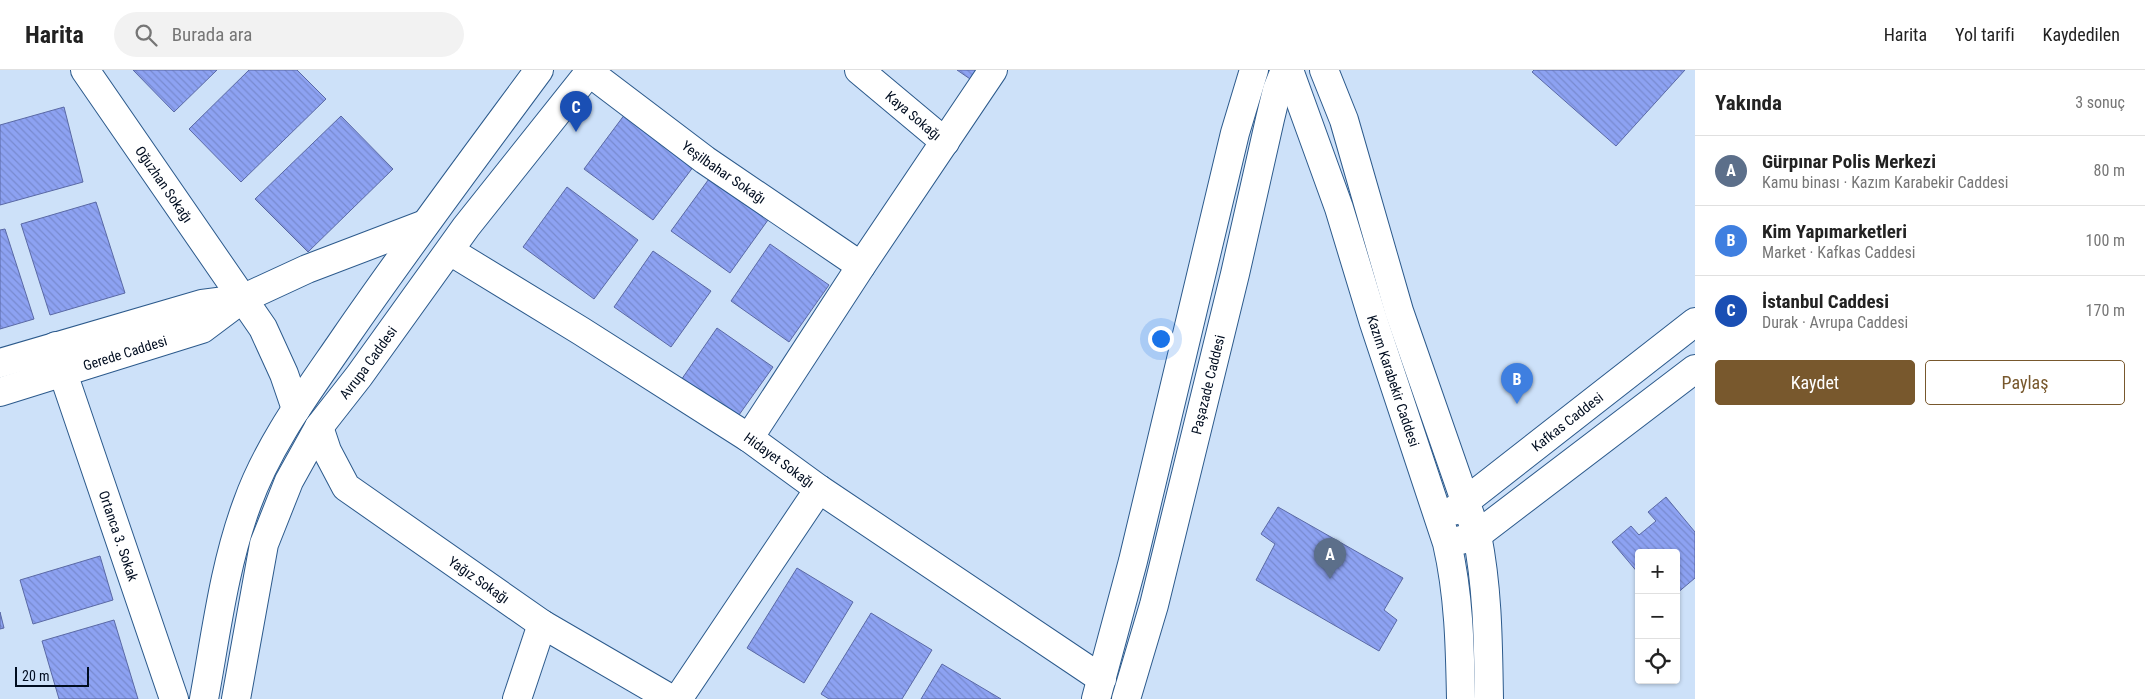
<!DOCTYPE html>
<html lang="tr">
<meta charset="utf-8">
<style>
:root{--surface:#fff;--page:#f2f2f2;--text:#222;--muted:#767676;--line:#e0e0e0;--accent:#78582d}
body{margin:0;font-family:"Roboto Condensed",sans-serif;background:var(--page);color:var(--text)}
.controls{position:absolute;right:15px;bottom:15px;display:grid;overflow:hidden;border-radius:5px;box-shadow:0 1px 4px #0004}
.controls button{width:45px;height:45px;display:grid;place-items:center;padding:0;border:0;border-bottom:1px solid var(--line);background:var(--surface);color:var(--text);font:25px sans-serif}
.scale{position:absolute;left:15px;bottom:12px;width:74px;box-sizing:border-box;padding-left:5px;border:2px solid #000d20;border-top:0;font-size:14px;line-height:18px;white-space:nowrap;color:#000d20;-webkit-text-stroke:4px #cde1f9;paint-order:stroke}
.you{position:absolute;left:1160px;top:268px;width:18px;height:18px;margin:-12px;border:4px solid #fff;border-radius:50%;background:#1a73e8;box-shadow:0 0 0 8px #1a73e833}
.badge{display:grid;place-items:center;width:32px;height:32px;border-radius:50%;background:var(--accent);color:#fff;font-size:16px;font-weight:700}
.pin{position:absolute;translate:-50% -41px;filter:drop-shadow(0 1px 2px #0008)}
.pin::after{content:'';position:absolute;top:26px;width:18px;height:15px;background:inherit;clip-path:polygon(0 0,100% 0,50% 100%)}
.list{margin:0;padding:0;list-style:none}
h2{display:flex;justify-content:space-between;align-items:center;height:65px;margin:0;padding:0 20px;font-size:21px}
h2 small{font-size:16px;font-weight:400;color:var(--muted)}
.list li{display:grid;grid-template-columns:32px 1fr auto;gap:15px;align-items:center;box-sizing:border-box;height:70px;padding:0 20px;border-top:1px solid var(--line)}
.list b{display:block;font-size:19px;white-space:nowrap}
.list p{margin:0;font-size:16px;white-space:nowrap;color:var(--muted)}
.list em{font-size:16px;font-style:normal;color:var(--muted)}
.actions{display:flex;gap:10px;padding:15px 20px}
.actions a{flex:1;padding:11px 0;border:1px solid var(--accent);border-radius:5px;text-align:center;font-size:18px;color:var(--accent)}
.actions .main{background:var(--accent);color:#fff}
.icon{flex:none;width:28px;height:28px;fill:none;stroke:currentColor;stroke-width:2;stroke-linecap:round;stroke-linejoin:round}
.map{position:relative;flex:none;width:1695px;height:629px;overflow:hidden}
header{display:flex;align-items:center;gap:30px;box-sizing:border-box;height:70px;padding:0 25px;background:var(--surface);border-bottom:1px solid var(--line)}
header strong{font-size:24px}
nav{display:flex;gap:28px;margin-inline-start:auto;font-size:18px}
.search{width:350px;height:45px;background:var(--page);display:flex;align-items:center;gap:12px;box-sizing:border-box;padding:0 18px;border-radius:28px;color:var(--muted);font-size:19px}
main{display:flex}
aside{flex:1;background:var(--surface)}
.map>svg:first-child{display:block}
.building{fill:url(#building-back-hatch);stroke:#5a69a5}
.lines{fill:none;stroke-linecap:round;stroke-linejoin:round}
.minor-casing{stroke:#2c5a8c;stroke-width:30}
.major-casing{stroke:#2c5a8c;stroke-width:30}
.minor{stroke:#fff;stroke-width:28}
.major{stroke:#fff;stroke-width:28}
.labels{text-anchor:middle;stroke-width:4.5;stroke-linejoin:round;paint-order:stroke}
.street-label{font-size:14px;fill:#000d20;stroke:#cde1f9}
</style>
<header>
<strong>Harita</strong>
<div class="search"><svg class="icon" aria-label="search" viewBox="0 0 24 24"><circle cx="10" cy="10" r="6"/><path d="M15 15l6 6"/></svg>Burada ara</div>
<nav><a>Harita</a><a>Yol tarifi</a><a>Kaydedilen</a></nav>
</header>
<main>
<div class="map">
<svg width="1695" height="629" viewBox="0 0 1695 629">
<defs>
<pattern id="building-back-hatch" width="6" height="6" patternUnits="userSpaceOnUse" patternTransform="scale(1.25)"><rect width="6" height="6" fill="#8da2f2"/><path d="M-1 5l2 2M0 0l6 6M5-1l2 2" fill="none" stroke="#788acf"/></pattern>
</defs>
<rect width="100%" height="100%" fill="#cde1f9"/>
<path class="building" d="M133,0H217L174,42Z
M249,0H297L326,29L241,112L189,59Z
M957,0H981L973,11Z
M1534,0H1685L1616,76L1532,2Z
M64,37L83,112L0,135V55Z
M628,40L697,92L653,150L584,99Z
M341,46L393,99L308,182L255,129Z
M714,102L773,143L730,203L671,161Z
M567,117L638,170L594,229L523,177Z
M96,132L125,223L50,245L21,154Z
M5,159L34,249L0,259V160Z
M770,174L829,215L789,272L731,231Z
M653,181L711,221L671,277L614,237Z
M717,258L773,297L734,352L679,313Z
M1666,427L1695,462V508L1676,524V483H1639V504L1612,472L1631,456L1639,465L1656,451L1648,442Z
M1278,437L1403,508L1384,540L1397,550L1379,581L1256,510L1275,474L1261,464Z
M100,486L113,530L33,554L20,510Z
M797,498L853,532L804,613L747,578Z
M0,542L4,558L0,559Z
M871,543L932,580L902,629H829L821,624Z
M114,550L138,629H59L42,571Z
M942,594L1001,629H921Z"/>
<g class="lines">
<g class="minor-casing">
<g id="minor">
<path id="s1" d="M85,0L263,258L284,304L296,339"/>
<path id="s2" d="M859,0L945,72"/>
<path id="s3" d="M1289,0L1339,138L1373,250L1447,473C1459,525 1460,576 1461,629"/>
<path d="M1324,0L1344,50L1399,241L1477,465C1488,520 1488,574 1489,629"/>
<path id="s4" d="M589,2L705,90L861,196"/>
<path id="s5" d="M450,181L581,261L749,368L819,419L1102,609"/>
<path id="s6" d="M56,276L63,303L174,629"/>
<path d="M0,293L202,234L241,229"/>
<path id="s7" d="M0,322L202,259L242,229L307,199L425,154"/>
<path id="s8" d="M319,357L327,381L346,417L542,554L671,629"/>
<path d="M749,368L861,196L993,0"/>
<path id="s9" d="M1453,441L1695,252"/>
<path d="M1461,470L1477,465L1695,299"/>
<path d="M517,629L542,554"/>
<path d="M678,629L819,419"/>
<path d="M1096,629L1133,491L1235,63L1254,0"/>
<path id="s10" d="M1126,629L1154,535L1235,204L1270,49L1277,20L1285,0"/>
</g>
</g>
<g class="major-casing">
<g id="major">
<path d="M204,629C216,564 224,496 247,434C269,372 310,319 346,266C408,176 474,88 539,0"/>
<path id="s11" d="M236,629L264,474L289,411L319,357L359,306L466,157L591,0"/>
</g>
</g>
<use href="#minor" class="minor"/>
<use href="#major" class="major"/>
</g>
<g class="labels">
<g class="street-label">
<text dy="5" stroke="none"><textPath href="#s2" startOffset="71">Kaya Sokağı</textPath></text>
<text dy="5" stroke="none"><textPath href="#s4" startOffset="168">Yeşilbahar Sokağı</textPath></text>
<text dy="5" stroke="none"><textPath href="#s1" startOffset="139">Oğuzhan Sokağı</textPath></text>
<text dy="5" stroke="none"><textPath href="#s7" startOffset="131">Gerede Caddesi</textPath></text>
<text dy="5" stroke="none"><textPath href="#s11" startOffset="368">Avrupa Caddesi</textPath></text>
<text dy="5" stroke="none"><textPath href="#s3" startOffset="328">Kazım Karabekir Caddesi</textPath></text>
<text dy="5" stroke="none"><textPath href="#s10" startOffset="325">Paşazade Caddesi</textPath></text>
<text dy="5" stroke="none"><textPath href="#s9" startOffset="145">Kafkas Caddesi</textPath></text>
<text dy="5" stroke="none"><textPath href="#s5" startOffset="390">Hidayet Sokağı</textPath></text>
<text dy="5" stroke="none"><textPath href="#s6" startOffset="200">Ortanca 3. Sokak</textPath></text>
<text dy="5" stroke="none"><textPath href="#s8" startOffset="228">Yağız Sokağı</textPath></text>
</g>
</g>
</svg>
<div class="controls">
<button>+</button>
<button>−</button>
<button><svg class="icon" aria-label="locate" viewBox="0 0 24 24"><circle cx="12" cy="12" r="6"/><path d="M12 2v4M12 18v4M2 12h4M18 12h4"/></svg></button>
</div>
<div class="scale">20 m</div>
<div class="you"></div>
<div class="pin badge" style="left:1330px;top:509px;background:#5c6f8a">A</div>
<div class="pin badge" style="left:1517px;top:334px;background:#3f7fe0">B</div>
<div class="pin badge" style="left:576px;top:62px;background:#1a4fb4">C</div>
</div>
<aside>
<h2>Yakında<small>3 sonuç</small></h2>
<ul class="list">
<li><span class="badge" style="background:#5c6f8a">A</span><div><b>Gürpınar Polis Merkezi</b><p>Kamu binası · Kazım Karabekir Caddesi</p></div><em>80 m</em></li>
<li><span class="badge" style="background:#3f7fe0">B</span><div><b>Kim Yapımarketleri</b><p>Market · Kafkas Caddesi</p></div><em>100 m</em></li>
<li><span class="badge" style="background:#1a4fb4">C</span><div><b>İstanbul Caddesi</b><p>Durak · Avrupa Caddesi</p></div><em>170 m</em></li>
</ul>
<div class="actions"><a class="main">Kaydet</a><a>Paylaş</a></div>
</aside>
</main>
